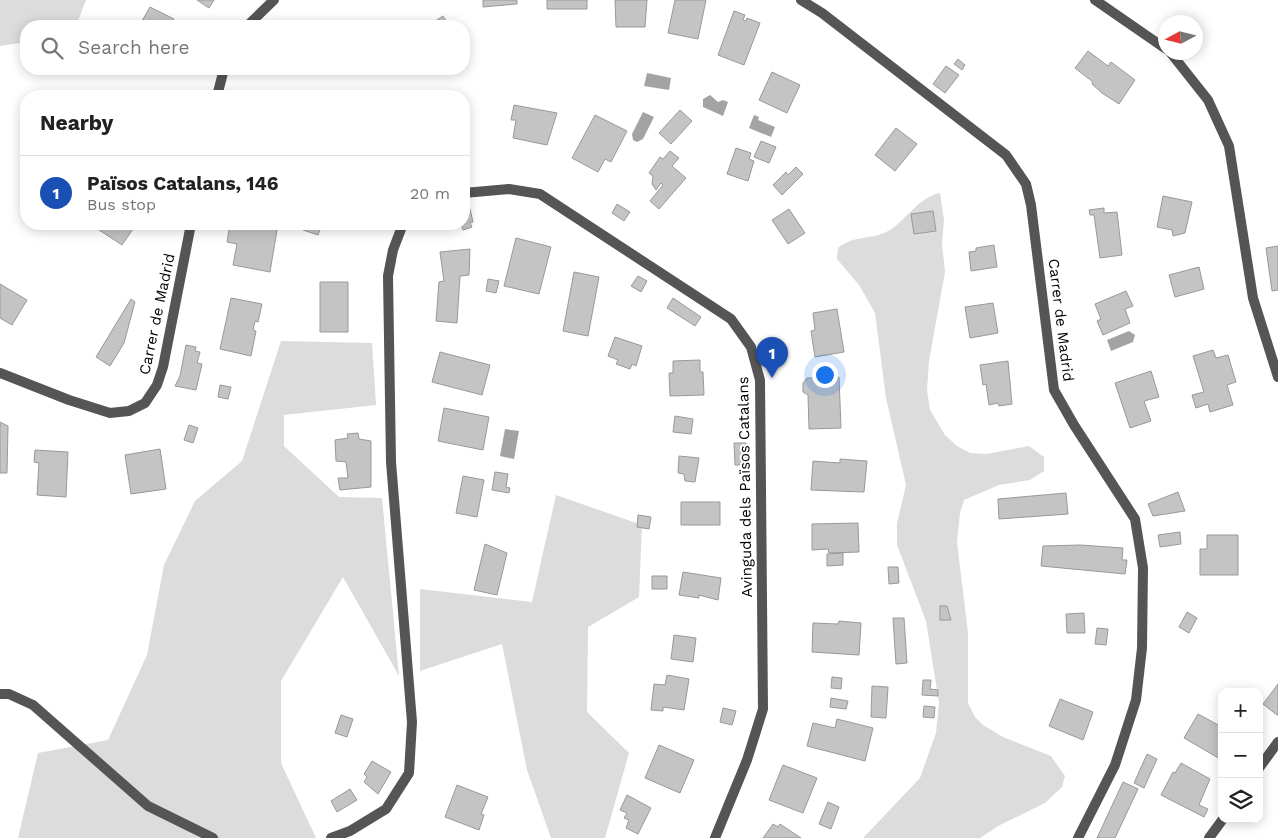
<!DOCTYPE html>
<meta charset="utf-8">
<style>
:root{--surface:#fff;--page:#f6f6f6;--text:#222;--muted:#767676;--line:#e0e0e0;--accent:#d93025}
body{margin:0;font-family:"Work Sans",sans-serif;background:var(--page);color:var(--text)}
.controls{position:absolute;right:15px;bottom:15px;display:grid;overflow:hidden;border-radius:10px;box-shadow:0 2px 12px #0003}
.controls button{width:45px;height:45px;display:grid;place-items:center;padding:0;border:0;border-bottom:1px solid var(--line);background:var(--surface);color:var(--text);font:25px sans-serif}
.compass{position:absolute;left:1158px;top:15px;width:45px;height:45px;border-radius:50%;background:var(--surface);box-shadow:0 2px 12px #0003;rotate:263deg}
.you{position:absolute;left:824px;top:374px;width:18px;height:18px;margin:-12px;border:4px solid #fff;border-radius:50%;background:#1a73e8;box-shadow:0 0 0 8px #1a73e833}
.badge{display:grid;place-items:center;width:32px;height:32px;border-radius:50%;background:var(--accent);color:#fff;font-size:16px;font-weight:700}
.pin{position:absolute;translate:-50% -41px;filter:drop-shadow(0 1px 2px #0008)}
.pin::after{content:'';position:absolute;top:26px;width:18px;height:15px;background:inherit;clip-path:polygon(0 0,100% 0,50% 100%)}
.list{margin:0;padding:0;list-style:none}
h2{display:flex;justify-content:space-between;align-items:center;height:65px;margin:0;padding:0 20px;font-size:21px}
h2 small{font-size:16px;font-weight:400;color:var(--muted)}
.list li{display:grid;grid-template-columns:32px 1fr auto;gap:15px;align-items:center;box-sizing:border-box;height:75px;padding:0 20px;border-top:1px solid var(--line)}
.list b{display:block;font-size:19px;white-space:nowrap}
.list p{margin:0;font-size:16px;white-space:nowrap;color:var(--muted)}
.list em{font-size:16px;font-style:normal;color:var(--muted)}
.icon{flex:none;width:28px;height:28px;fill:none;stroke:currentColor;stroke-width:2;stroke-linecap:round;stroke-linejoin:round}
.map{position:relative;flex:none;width:1278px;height:838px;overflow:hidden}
.search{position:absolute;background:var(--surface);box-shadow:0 2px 12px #0003;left:20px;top:20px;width:450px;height:55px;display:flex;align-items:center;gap:12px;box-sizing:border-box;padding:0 18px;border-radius:20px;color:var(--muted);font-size:19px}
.panel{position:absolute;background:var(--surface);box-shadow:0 2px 12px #0003;left:20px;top:90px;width:450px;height:140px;border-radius:20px}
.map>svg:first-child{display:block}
.green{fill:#dcdcdc}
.water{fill:#a3a3a3}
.building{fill:#c4c4c4;stroke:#999}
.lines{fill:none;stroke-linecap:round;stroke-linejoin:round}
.minor{stroke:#555;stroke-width:10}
.labels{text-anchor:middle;stroke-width:4;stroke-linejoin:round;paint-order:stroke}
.street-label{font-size:15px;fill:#000;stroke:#fff}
</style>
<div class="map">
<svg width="1278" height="838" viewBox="0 0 1278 838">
<rect width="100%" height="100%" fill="#fff"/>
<path class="green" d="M0,0H86L76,26H26V42L0,46Z
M940,193L944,220L942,244L945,272L929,361L927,390L930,410L945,435L957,446L970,453L987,454L1029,446L1044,457V471L1030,480L999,485L964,500L960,513L957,542L968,633V703L975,717L983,725L1003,737L1051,756L1065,776L1062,787L1045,803L1000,825L980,838H863L920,778L936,733L939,703L926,621L897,545V523L906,485L886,398L875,313L859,285L837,259L838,248C855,234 872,241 890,230C907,219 919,197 940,193Z
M281,341L372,343L376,405L284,415V446L339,497L382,498L399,676L343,577L281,681V763L316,838H18L38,753L108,740L147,655L164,565L195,501L242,461Z
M556,495L642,525L639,597L588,627L587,712L629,753L605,838H551L527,770L502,644L420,671V589L532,602Z"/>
<path class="water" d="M647,73L671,78L669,90L644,86Z
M710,95L718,102L723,100L728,102L723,116L703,107V99Z
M643,112L654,117L643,139L637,142L633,140L632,134Z
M754,115L759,117L758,120L775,127L771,137L749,128Z
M1129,331L1135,335L1133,342L1111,351L1107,340Z
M505,429L519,431L514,459L500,456Z"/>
<path class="building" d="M197,0H214L209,8Z
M483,0H517V4L483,7Z
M547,0H587V9H547Z
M615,0H647L645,27H616Z
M675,0H706L698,39L668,33Z
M150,7L174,19L172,22L180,26H139Z
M734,11L745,15L743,20L746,21L747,18L760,23L744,65L718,55Z
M443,16L449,25L447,26H428Z
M1088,51L1108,66L1111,62L1135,80L1119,104L1102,93L1092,84L1093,82L1075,68Z
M958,59L965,65L962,70L954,64Z
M946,66L959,75L945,93L933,84Z
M772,72L800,85L787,113L759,100Z
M514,105L557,113L547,145L513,138L516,120H511Z
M680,110L692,121L671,144L659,133Z
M595,115L627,131L611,162L605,159L598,172L572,158Z
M896,128L917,144L895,171L875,155Z
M761,141L776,147L769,163L754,157Z
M736,148L751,153L749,159L754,161L748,181L727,174Z
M670,151L679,158L672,166L686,178L659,209L650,201L663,185L661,183L656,190L652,184L653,176L649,173L660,157L663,159Z
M796,167L803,174L782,195L773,185L786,172L788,175Z
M1163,196L1192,202L1185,233L1173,236L1172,230L1157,227Z
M617,204L630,212L624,221L612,213Z
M1104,208V213L1117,212L1122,255L1100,258L1094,215H1090L1089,210Z
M470,209L473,222L470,223L472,227L463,230L461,225L456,227L455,224H464V210Z
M789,209L805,233L788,244L772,220Z
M933,211L936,231L914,234L911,214Z
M90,224H132L135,226L122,245Z
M230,224H270L269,229L277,230L270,272L233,265L237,244L227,242Z
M305,224H322L318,235L303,230Z
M516,238L551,247L539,294L504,286Z
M994,245L997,267L971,271L969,252L976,251V248Z
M1278,246V290L1272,291L1266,248Z
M470,249L469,275L460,276L457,323L436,321L439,282L444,281L440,252Z
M1199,267L1204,289L1175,297L1169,275Z
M574,272L599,277L588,336L563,331Z
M638,276L647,281L641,292L631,286Z
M488,279L499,281L496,293L486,291Z
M320,282H348V332H320Z
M0,284L27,300L12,325L0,318Z
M1126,291L1133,306L1125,309L1130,323L1103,335L1097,321L1101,319L1095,304Z
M231,298L262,304L258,322L255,321L253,330L256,331L251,356L220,349Z
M673,298L701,317L695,326L667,308Z
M131,299L135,302L124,343L110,366L96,357Z
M993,303L998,333L970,338L965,307Z
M837,309L844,352L815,357L811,331L815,330L813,313Z
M615,337L642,346L636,366L632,364L630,369L616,364L618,360L608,356Z
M186,345L196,347L195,351L200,352L197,363L202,364L196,390L175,386L180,376Z
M1213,350L1216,358L1228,355L1236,382L1227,385L1233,405L1210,412L1208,404L1196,408L1192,395L1204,392L1193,356Z
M440,352L490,365L482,395L432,382Z
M700,360V372H703L704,395L670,396L669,373H673V361Z
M1008,361L1012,404L999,406L998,403L989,405L986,384L983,385L980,365Z
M1151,371L1159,397L1144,401L1151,421L1130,428L1115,383Z
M839,377L841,428L809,429L808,395L803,392V383L807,378Z
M220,385L231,387L228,399L218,397Z
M444,408L489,417L483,450L438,441Z
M675,416L693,419L691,434L673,432Z
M0,422L8,426L7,473H0Z
M189,425L198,428L193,443L184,440Z
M358,433L359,439L371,441V487L340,490L338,478H348L346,462L336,461L335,440L348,438L347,434Z
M734,443H746V465H735Z
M160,449L166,489L131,494L125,455Z
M35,450L68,452L66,497L37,495L39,463L34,462Z
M679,456L699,458L695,482L685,481L684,474L678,473Z
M840,459L867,461L864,492L811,490L813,461L840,463Z
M495,472L508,474L506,487L510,488L509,493L492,490Z
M463,476L484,480L477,517L456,513Z
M1178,492L1185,511L1153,516L1148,504Z
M1066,493L1068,514L999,519L998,499Z
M681,502H720V525H681Z
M638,515L651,517L649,529L637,527Z
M858,523L859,552L829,553L828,549L812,550V524Z
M1180,532L1181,544L1160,547L1158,535Z
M1207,535H1238V575H1200V549H1207Z
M485,544L507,553L497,595L474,590Z
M1080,545L1123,548L1122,560H1127L1125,574L1041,566L1043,546Z
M843,553V565L827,566V554Z
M888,567H898L899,583L889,584Z
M683,572L721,578L718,600L699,595V598L679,595Z
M652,576H667V589H652Z
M940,606H947L951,620H940Z
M1187,612L1197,618L1189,633L1179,627Z
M1084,613L1085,633H1067L1066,614Z
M893,618H904L907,663L896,664Z
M839,621L861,623L859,655L812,652L813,623L838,624Z
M1097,628L1108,629L1106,645L1095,644Z
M674,635L696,638L693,662L671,659Z
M667,675L689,679L684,710L663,707V711L651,710L654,684L665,685Z
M832,677L842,678L841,689L831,688Z
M923,680H931L930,689L938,690V696L922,695Z
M1278,684V715H1277L1263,704Z
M872,686L888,687L886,718L871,717Z
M831,698L848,701L846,709L830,707Z
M1060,699L1093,712L1083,740L1049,726Z
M924,706L935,707L934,718L923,717Z
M723,708L736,711L732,725L720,722Z
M1198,714L1222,727V760L1184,738Z
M341,715L353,719L347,737L335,733Z
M837,719L873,728L865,761L807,746L813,723L835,728Z
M659,745L694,760L680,793L645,778Z
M1147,754L1157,759L1144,788L1134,783Z
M372,761L391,772L378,794L364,782L367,777L364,774Z
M1181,763L1210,779L1199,805L1208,809L1204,817L1161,795L1173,772L1175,773Z
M783,765L817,778L803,813L769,800Z
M1123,782L1138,789L1115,838H1097Z
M457,785L488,797L481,814L484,815L479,830L445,817Z
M350,789L357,800L337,812L331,801Z
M627,795L651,808L638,834L626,828L629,820L624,818L627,813L620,810Z
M828,802L839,807L831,829L819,824Z
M773,824L778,827L780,824L801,838H763Z"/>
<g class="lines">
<path class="minor" d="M801,0L822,13L1006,155L1026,184L1031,205L1054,390L1074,425L1135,519L1143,568L1142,648L1136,700L1115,765L1078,838
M1095,0L1166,49
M247,26L274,0
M1170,52L1208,100L1229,146L1253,298L1278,377
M217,96L224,69
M464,193L509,189L540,194L731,319L751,347L760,380L763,709L747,760L715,838
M0,373L69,400L110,413L129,411L145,403L157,385L163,367L191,224
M0,694H9L33,705L148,806L213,838
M1259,768L1278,742
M331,838L350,831L386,809L409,773L412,722L391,462L388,276L393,250L403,224
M1209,838L1223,819"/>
</g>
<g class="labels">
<g class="street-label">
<text transform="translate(157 314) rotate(-78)" y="5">Carrer de Madrid</text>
<text transform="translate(1061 320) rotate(83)" y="5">Carrer de Madrid</text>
<text transform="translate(745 487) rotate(-91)" y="5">Avinguda dels Països Catalans</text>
</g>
</g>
</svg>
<div class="controls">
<button>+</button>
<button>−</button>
<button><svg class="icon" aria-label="layers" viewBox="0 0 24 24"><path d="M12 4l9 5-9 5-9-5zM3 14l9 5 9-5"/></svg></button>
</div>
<svg class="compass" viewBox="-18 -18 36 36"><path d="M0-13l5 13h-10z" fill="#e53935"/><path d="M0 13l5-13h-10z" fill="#767676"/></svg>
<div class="you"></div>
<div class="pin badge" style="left:772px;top:378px;background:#1a4fb4">1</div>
<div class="search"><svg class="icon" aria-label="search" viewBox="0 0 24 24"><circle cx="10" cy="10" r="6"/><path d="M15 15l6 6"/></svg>Search here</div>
<section class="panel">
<h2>Nearby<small></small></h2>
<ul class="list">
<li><span class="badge" style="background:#1a4fb4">1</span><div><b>Països Catalans, 146</b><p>Bus stop</p></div><em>20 m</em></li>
</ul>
</section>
</div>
